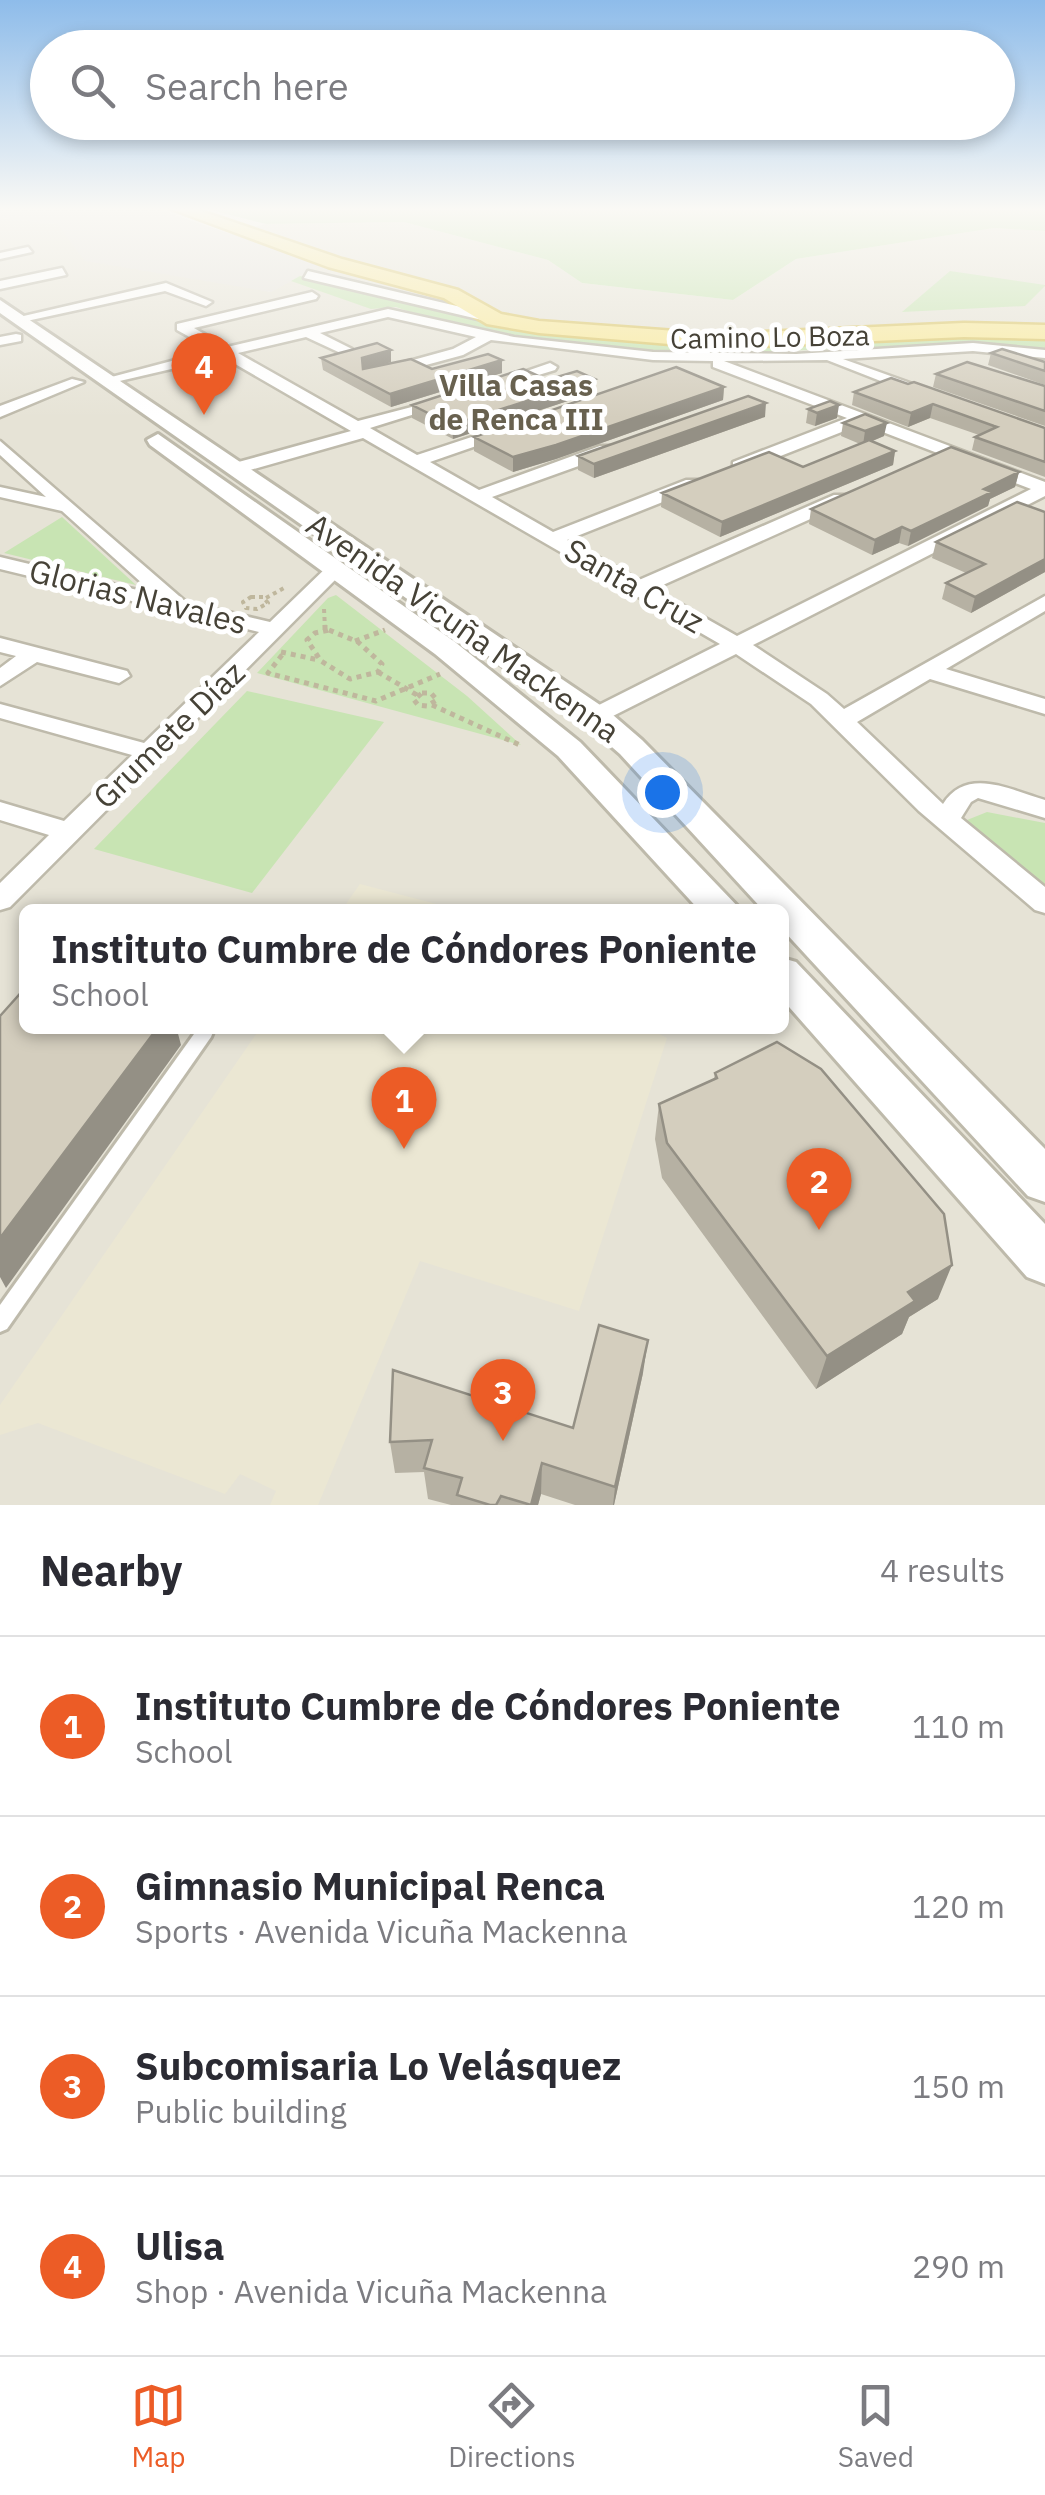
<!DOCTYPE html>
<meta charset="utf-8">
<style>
:root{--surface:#fff;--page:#f7f7f7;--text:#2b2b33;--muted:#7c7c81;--line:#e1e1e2;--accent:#ec5c26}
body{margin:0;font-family:"IBM Plex Sans",sans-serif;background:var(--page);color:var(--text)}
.you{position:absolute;left:662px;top:792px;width:35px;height:35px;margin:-25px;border:8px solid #fff;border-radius:50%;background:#1a73e8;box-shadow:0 0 0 15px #1a73e833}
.badge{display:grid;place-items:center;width:65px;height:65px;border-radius:50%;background:var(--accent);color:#fff;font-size:32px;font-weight:700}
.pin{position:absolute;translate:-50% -82px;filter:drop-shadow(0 2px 5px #0008)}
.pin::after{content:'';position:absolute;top:52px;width:35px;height:30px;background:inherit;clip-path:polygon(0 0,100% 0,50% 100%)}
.popup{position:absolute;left:19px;top:904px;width:770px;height:130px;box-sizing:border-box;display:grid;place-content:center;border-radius:15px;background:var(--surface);filter:drop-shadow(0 2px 8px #0005);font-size:32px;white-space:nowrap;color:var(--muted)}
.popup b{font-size:38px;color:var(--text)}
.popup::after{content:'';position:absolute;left:50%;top:100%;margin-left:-20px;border:20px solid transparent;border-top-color:var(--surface)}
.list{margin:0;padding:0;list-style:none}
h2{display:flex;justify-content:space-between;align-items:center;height:130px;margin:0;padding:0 40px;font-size:42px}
h2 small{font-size:32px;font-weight:400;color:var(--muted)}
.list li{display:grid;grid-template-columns:65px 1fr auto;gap:30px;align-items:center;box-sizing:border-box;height:180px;padding:0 40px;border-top:2px solid var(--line)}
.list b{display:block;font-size:38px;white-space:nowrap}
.list p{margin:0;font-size:32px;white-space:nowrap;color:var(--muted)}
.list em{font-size:32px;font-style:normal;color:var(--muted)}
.icon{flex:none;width:55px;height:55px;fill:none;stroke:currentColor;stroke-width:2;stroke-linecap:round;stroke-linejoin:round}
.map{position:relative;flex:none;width:1045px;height:1505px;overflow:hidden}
.search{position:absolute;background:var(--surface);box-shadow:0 5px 15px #0003;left:30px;right:30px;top:30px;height:110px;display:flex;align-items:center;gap:25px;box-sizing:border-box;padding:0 35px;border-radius:55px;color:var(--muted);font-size:38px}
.sheet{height:850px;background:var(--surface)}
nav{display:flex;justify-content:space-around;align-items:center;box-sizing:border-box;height:140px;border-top:2px solid var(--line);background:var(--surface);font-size:28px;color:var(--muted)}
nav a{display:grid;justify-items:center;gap:5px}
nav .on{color:var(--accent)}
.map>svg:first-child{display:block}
.residential{fill:#e6e3d6;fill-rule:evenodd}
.industrial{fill:#e5e2dc}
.education{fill:#ebe7d3}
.green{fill:#c8e4b3}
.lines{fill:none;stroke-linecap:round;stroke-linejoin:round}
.service-casing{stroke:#bebaab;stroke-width:6}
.minor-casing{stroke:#bebaab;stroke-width:5}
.tertiary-casing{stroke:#bebaab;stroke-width:6}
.primary-casing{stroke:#dcc86d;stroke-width:5}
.path-far1{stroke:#bfb79d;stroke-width:4;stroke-dasharray:4 4;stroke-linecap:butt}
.path{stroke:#bfb79d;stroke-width:5;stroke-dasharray:5 5;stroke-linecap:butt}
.service{fill:#fff;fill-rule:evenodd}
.minor{fill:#fff;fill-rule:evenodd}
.tertiary{fill:#fff;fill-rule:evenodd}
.primary{fill:#f8e99c;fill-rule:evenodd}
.wall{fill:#b6b1a3}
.shaded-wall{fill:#949085}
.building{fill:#d4cebe;stroke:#949085;stroke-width:2.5}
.labels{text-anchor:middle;stroke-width:10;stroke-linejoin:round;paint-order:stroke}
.far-street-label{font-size:28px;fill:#464237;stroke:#fff}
.far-neighbourhood-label{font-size:30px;font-weight:bold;fill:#68614f;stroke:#fff}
.street-label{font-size:32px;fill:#464237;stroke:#fff}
</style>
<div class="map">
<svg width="1045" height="1505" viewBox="0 0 1045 1505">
<rect width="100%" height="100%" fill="#f3f1e8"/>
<path class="residential" d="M0,218L57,224L270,292L320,265L228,234L266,224L404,222L548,260L582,283L733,300L796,259L994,228L1045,231V1505H0ZM26,912H782V1026H26Z"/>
<path class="industrial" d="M0,208H154L321,265L271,292L85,261L57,224L0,218Z"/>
<path class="education" d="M360,884L463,911H464H341Z
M643,1026L667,1038L579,1311L420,1261L318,1505H270L276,1491L240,1474L225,1494L38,1423L0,1435V1405L261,1027Z"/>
<path class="green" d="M203,208H1045V231L994,228L796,259L733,300L582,283L548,260L404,222L266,224Z
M950,271L1045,285V286L1025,306L902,312Z
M300,276L483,322L568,335L1045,336V352L973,344L702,354L582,345L515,337L427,318L396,307L371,309L291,281Z
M62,517L136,585L4,553Z
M336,595L467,696L521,745L257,673L328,598Z
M247,691L384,722L252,893L94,849Z
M987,812L1045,823V891L962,822Z"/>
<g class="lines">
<g class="service-casing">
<path id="service" d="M208,1026L213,1032L211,1037L7,1329L0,1332V1305L199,1027Z"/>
</g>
<g class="minor-casing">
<path id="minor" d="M28,247L32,252L0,259V253Z
M62,268L66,275L0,289V281Z
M308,271L495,315L502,319L495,323L304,278Z
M166,283L212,302L206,306L165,291L22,322L15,318Z
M312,292L318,296L316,299L194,328L227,347L388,309L514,337L653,352L796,354L973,343L1045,350V358L973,351L843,359L924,388V394L919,396L827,360L724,361L1045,482V496L753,645L827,694L844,709L1045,596V611L946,669L1045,699V714L930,679L857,722L943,804C967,766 1010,790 1045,800V818L978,798L971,802L961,818L1045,887V913L1035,910L919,811L811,704L736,654L603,721H587L583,716L587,711L720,644L363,438L243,472H231V464L351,431L223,357L111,383L104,379L213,350L177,330V324ZM388,317L476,337L453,349L384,368V374L389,375L463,355L491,340L653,360L713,361V367L847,418L733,462V470H745L862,424L1031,489L737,636L654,589L846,503V495H834L639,580L567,540L698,488V480H686L553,532L492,497L612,454V446H600L479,490L430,462L511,434V428H499L417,455L370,428L450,403V397L358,421L238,353L306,337L347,356L352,355V349L320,333Z
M16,334L21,335V341L0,345V337Z
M550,363L557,367L555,370L502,386L495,382Z
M72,379L84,382L0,417V406Z
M0,441L186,602L270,622L329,565L336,563L346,569L10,907L0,910V883L49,835L0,820V802L64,821L132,755L0,718V704L144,743L259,632L0,569V557L154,594L62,511L0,497V487L46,497L0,455Z
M0,638L127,671L130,676L119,683L37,662L0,686V668L16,656L0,652Z"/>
</g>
<g class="tertiary-casing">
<path id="tertiary" d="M0,300L606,709L642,740L1045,1149V1202L1028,1196L782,929V912H765L620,754L584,723L0,313Z
M158,434L455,642L580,742L743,912H701L558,756L435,654L150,445L147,440Z
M782,958L796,962L1045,1224V1284L1027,1277L782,999Z"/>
</g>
<g class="primary-casing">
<path id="primary" d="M169,208H192L342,259L458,290L501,314L539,321L717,334L964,323L1045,325V339L964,337L717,348L539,333L487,324L444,298L328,267Z"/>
</g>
<path class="path-far1" d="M251,597H263L268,603L257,609L246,608L243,602Z
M266,598L284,588
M324,609L325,628"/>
<path class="path" d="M325,625V631
M329,630L358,642L382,664L378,672L350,679L321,661L307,640L315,633Z
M355,641L385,630
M281,652L319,660
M282,655L268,673L376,701L440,674
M378,672L417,695
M422,693H431L437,700L427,706L418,705L414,700Z
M432,705L522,746"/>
<use href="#service" class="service"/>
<use href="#minor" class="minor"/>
<use href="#tertiary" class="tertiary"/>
<use href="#primary" class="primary"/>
</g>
<path class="wall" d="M991,353L1045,362V385L988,365Z
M321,358L391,362L381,365L432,369L502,360V373L391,407L323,370Z
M936,374L1045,386V426L933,387Z
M891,378L1045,428V477L972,450L975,437L979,435L930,418L908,427L852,405L854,392Z
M595,379V392L453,439L412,418V405L547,380Z
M724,387L723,400L556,459L513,472L474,451V437Z
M808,409L837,418L815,426L806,423Z
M765,417L594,478L578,470V456Z
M843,423L884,436L872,441L895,451L893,465L720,537L661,507L662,493L803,467L860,444L841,436Z
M1019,472L1015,487L990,499L988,506L908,546L899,543L872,555L809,524L811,509Z
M1045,512V572L971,613L942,599L946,583L966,573L932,558L936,542Z
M715,1073L938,1299L909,1317L902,1334L816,1389L662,1178L655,1139L659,1104L714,1079Z
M643,1373L614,1505H575L541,1494L538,1505H451L428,1499L424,1472L395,1473L390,1442L573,1428Z"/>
<path class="shaded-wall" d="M391,350V362L363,371L362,358Z
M502,360V373L391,407L390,394Z
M595,379V392L453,439L452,425Z
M724,387L723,400L556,459L513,472V457Z
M766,403L765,417L594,478V464Z
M933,404L930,418L908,427L911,413Z
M839,405L837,418L815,426L817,413Z
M887,423L884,436L863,445L865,431Z
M895,451L893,465L720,537L722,522Z
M1019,472L1015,487L990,499L988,506L908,546L911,531L984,489Z
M902,527L899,543L872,555L875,540Z
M1045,559V572L971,613L975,597Z
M159,1026H176L181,1045L6,1288L0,1277V1238Z
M952,1265L938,1299L909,1317L902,1334L816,1389L827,1356L908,1292Z
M648,1340L643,1373L614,1505H613L615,1487Z
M542,1463L541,1494L538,1505H531Z"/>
<path class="building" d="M377,343L391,350L362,358L363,369L411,359L432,369L488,354L502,360L390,394L321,358Z
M1002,349L1045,362V371L991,353Z
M967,362L1045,386V411L936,374Z
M676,367L724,387L556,445L513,457L474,437Z
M523,369L547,380L577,371L595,379L452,425L412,405Z
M891,378L908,384L914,382L1045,428V462L975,437L997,427L994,426L933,404L911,413L854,392Z
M748,396L766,403L594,464L578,456Z
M830,401L839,405L817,413L808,409Z
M865,414L887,423L865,431L843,423Z
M869,440L895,451L722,522L662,493L769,452L803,467Z
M951,447L1019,472L984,489L992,492L911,531L902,527L875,540L811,509Z
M1017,502L1045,512V559L975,597L946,583L985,564L936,542Z
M26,987V1026H159L0,1238V1016Z
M777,1042L821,1069L944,1214L952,1265L908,1292L915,1301L827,1356L667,1143L659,1104L717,1078L715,1073Z
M599,1325L648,1340L615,1487L542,1463L531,1505L501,1496L496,1505H490L457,1495L462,1478L424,1468L432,1440L390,1442L393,1370L573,1428Z"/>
<linearGradient id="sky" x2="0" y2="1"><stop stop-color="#8ebcea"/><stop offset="0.5" stop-color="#faf9f5"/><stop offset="1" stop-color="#faf9f5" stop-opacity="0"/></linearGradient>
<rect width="1045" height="418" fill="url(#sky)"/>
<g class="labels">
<g class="far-street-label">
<text transform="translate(770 337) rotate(-1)" y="10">Camino Lo Boza</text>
</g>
<g class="far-neighbourhood-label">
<text x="516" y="396">Villa Casas<tspan x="516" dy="34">de Renca III</tspan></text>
</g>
<g class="street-label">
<text transform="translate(634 586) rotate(30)" y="11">Santa Cruz</text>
<text transform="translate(138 597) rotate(14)" y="11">Glorias Navales</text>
<text transform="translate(463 628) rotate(35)" y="11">Avenida Vicuña Mackenna</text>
<text transform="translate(169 735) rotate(-44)" y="11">Grumete Díaz</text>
</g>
</g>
</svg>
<div class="you"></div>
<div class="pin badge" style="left:404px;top:1149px">1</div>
<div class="popup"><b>Instituto Cumbre de Cóndores Poniente</b>School</div>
<div class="pin badge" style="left:819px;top:1230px">2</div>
<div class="pin badge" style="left:503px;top:1441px">3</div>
<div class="pin badge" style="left:204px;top:415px">4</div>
<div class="search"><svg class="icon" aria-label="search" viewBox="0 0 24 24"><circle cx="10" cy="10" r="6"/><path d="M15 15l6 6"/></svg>Search here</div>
</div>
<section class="sheet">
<h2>Nearby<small>4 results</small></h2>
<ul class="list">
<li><span class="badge">1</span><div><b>Instituto Cumbre de Cóndores Poniente</b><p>School</p></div><em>110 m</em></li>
<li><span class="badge">2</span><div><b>Gimnasio Municipal Renca</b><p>Sports · Avenida Vicuña Mackenna</p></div><em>120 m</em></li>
<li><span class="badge">3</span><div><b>Subcomisaria Lo Velásquez</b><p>Public building</p></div><em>150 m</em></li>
<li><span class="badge">4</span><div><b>Ulisa</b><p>Shop · Avenida Vicuña Mackenna</p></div><em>290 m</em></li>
</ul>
</section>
<nav>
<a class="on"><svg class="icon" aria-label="map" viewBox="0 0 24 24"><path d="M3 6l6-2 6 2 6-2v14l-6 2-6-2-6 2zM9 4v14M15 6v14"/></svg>Map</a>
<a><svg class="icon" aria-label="directions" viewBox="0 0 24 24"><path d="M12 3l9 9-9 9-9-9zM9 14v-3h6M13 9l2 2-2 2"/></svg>Directions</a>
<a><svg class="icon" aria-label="saved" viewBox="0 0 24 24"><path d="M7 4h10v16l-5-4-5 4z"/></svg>Saved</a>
</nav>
